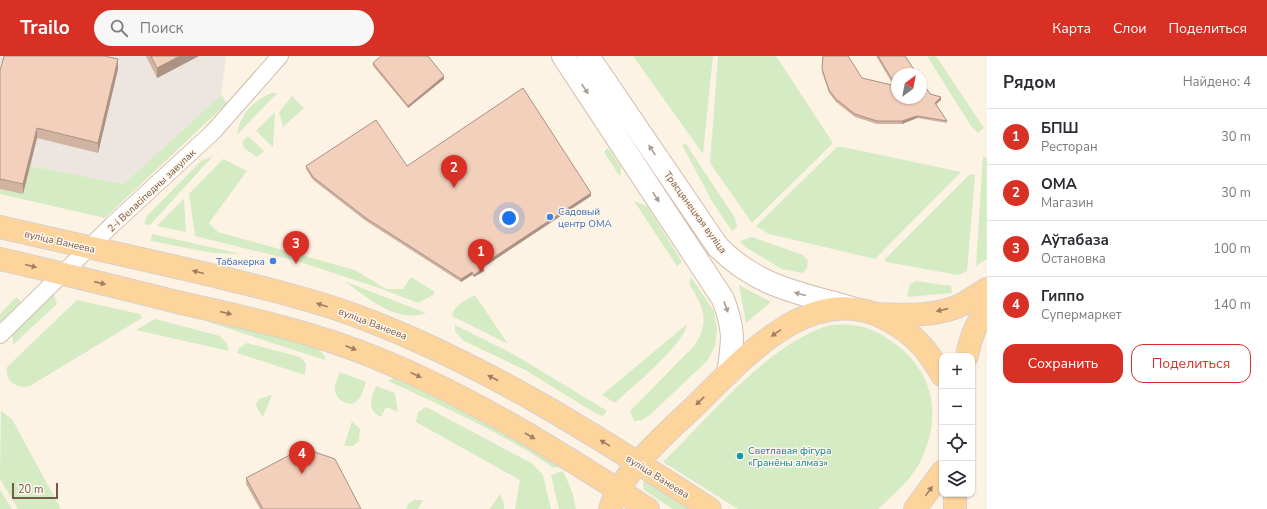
<!DOCTYPE html>
<html lang="ru">
<meta charset="utf-8">
<style>
:root{--surface:#fff;--page:#f7f7f7;--text:#2b2b33;--muted:#7c7c81;--line:#e1e1e2;--accent:#d93025}
body{margin:0;font-family:"Nunito Sans",sans-serif;background:var(--page);color:var(--text)}
.controls{position:absolute;right:12px;bottom:12px;display:grid;overflow:hidden;border-radius:8px;box-shadow:0 1px 3px #0004}
.controls button{width:36px;height:36px;display:grid;place-items:center;padding:0;border:0;border-bottom:1px solid var(--line);background:var(--surface);color:var(--text);font:20px sans-serif}
.compass{position:absolute;left:891px;top:12px;width:36px;height:36px;border-radius:50%;background:var(--surface);box-shadow:0 1px 3px #0004;rotate:32deg}
.scale{position:absolute;left:12px;bottom:10px;width:46px;box-sizing:border-box;padding-left:4px;border:2px solid #775849;border-top:0;font-size:11px;line-height:14px;white-space:nowrap;color:#775849;-webkit-text-stroke:3px #fff7ec;paint-order:stroke}
.you{position:absolute;left:509px;top:162px;width:14px;height:14px;margin:-10px;border:3px solid #fff;border-radius:50%;background:#1a73e8;box-shadow:0 0 0 6px #1a73e833}
.badge{display:grid;place-items:center;width:26px;height:26px;border-radius:50%;background:var(--accent);color:#fff;font-size:13px;font-weight:700}
.pin{position:absolute;translate:-50% -33px;filter:drop-shadow(0 1px 2px #0008)}
.pin::after{content:'';position:absolute;top:21px;width:14px;height:12px;background:inherit;clip-path:polygon(0 0,100% 0,50% 100%)}
.list{margin:0;padding:0;list-style:none}
h2{display:flex;justify-content:space-between;align-items:center;height:52px;margin:0;padding:0 16px;font-size:17px}
h2 small{font-size:13px;font-weight:400;color:var(--muted)}
.list li{display:grid;grid-template-columns:26px 1fr auto;gap:12px;align-items:center;box-sizing:border-box;height:56px;padding:0 16px;border-top:1px solid var(--line)}
.list b{display:block;font-size:15px;white-space:nowrap}
.list p{margin:0;font-size:13px;white-space:nowrap;color:var(--muted)}
.list em{font-size:13px;font-style:normal;color:var(--muted)}
.actions{display:flex;gap:8px;padding:12px 16px}
.actions a{flex:1;padding:9px 0;border:1px solid var(--accent);border-radius:12px;text-align:center;font-size:14px;color:var(--accent)}
.actions .main{background:var(--accent);color:#fff}
.icon{flex:none;width:22px;height:22px;fill:none;stroke:currentColor;stroke-width:2;stroke-linecap:round;stroke-linejoin:round}
.map{position:relative;flex:none;width:987px;height:453px;overflow:hidden}
header{display:flex;align-items:center;gap:24px;box-sizing:border-box;height:56px;padding:0 20px;background:var(--accent);color:#fff}
header strong{font-size:19px}
nav{display:flex;gap:22px;margin-inline-start:auto;font-size:14px}
.search{width:280px;height:36px;background:var(--page);display:flex;align-items:center;gap:10px;box-sizing:border-box;padding:0 14px;border-radius:22px;color:var(--muted);font-size:15px}
main{display:flex}
aside{flex:1;background:var(--surface)}
.map>svg:first-child{display:block}
.industrial{fill:#ede5df}
.green{fill:#d5ebc3}
.lines{fill:none;stroke-linecap:round;stroke-linejoin:round}
.minor-casing{stroke:#d1bcad;stroke-width:18}
.secondary-casing{stroke:#d4bcab;stroke-width:24}
.primary-casing{stroke:#d9d0cc;stroke-width:24}
.minor{stroke:#fff;stroke-width:16}
.secondary{stroke:#fff;stroke-width:22}
.primary{stroke:#fdd59c;stroke-width:22}
.wall{fill:#d1b3a2}
.shaded-wall{fill:#aa9284}
.building{fill:#f3d0bc;stroke:#aa9284}
.oneway{fill:#ad9b92}
.oneway2{fill:#9f7e62}
.shop-dot{fill:#3f7fe0;stroke:#fff7ec;stroke-width:1.5}
.culture-dot{fill:#0f9aa8;stroke:#fff7ec;stroke-width:1.5}
.labels{text-anchor:middle;stroke-width:3;stroke-linejoin:round;paint-order:stroke}
.street-label{font-size:10px;fill:#775849;stroke:#fff7ec}
.shop-label{font-size:10px;fill:#366cbe;stroke:#fff7ec;text-anchor:start}
.culture-label{font-size:10px;fill:#0d838f;stroke:#fff7ec;text-anchor:start}
</style>
<header>
<strong>Trailo</strong>
<div class="search"><svg class="icon" aria-label="search" viewBox="0 0 24 24"><circle cx="10" cy="10" r="6"/><path d="M15 15l6 6"/></svg>Поиск</div>
<nav><a>Карта</a><a>Слои</a><a>Поделиться</a></nav>
</header>
<main>
<div class="map">
<svg width="987" height="453" viewBox="0 0 987 453">
<rect width="100%" height="100%" fill="#fdf3e5"/>
<path class="industrial" d="M0,0H226L221,39L124,128L30,110L23,138L0,133Z"/>
<path class="green" d="M633,0H713L703,98Z
M718,0H776L833,87L752,167L710,107Z
M927,0H936L984,72L978,77L971,70Z
M271,37H277L237,79C240,58 252,46 271,37Z
M221,39L227,47L105,162L0,138V133L23,138L30,110L124,128Z
M292,40L304,52L283,71L279,56Z
M275,56L273,91L256,75Z
M248,80L264,95L257,101L244,92L242,86Z
M686,88L735,162L737,171L732,175L713,147L682,89Z
M837,91H843L961,116L875,203L769,178L756,170Z
M608,92L621,111L620,121L604,96Z
M213,100L150,169L144,168L147,160L201,105Z
M983,100L987,103V203L976,210Z
M223,103L247,115L209,167L218,176L355,214L386,233H403L411,221L435,236L433,239L418,247L382,233L297,205L195,180L189,138Z
M970,118L975,119L967,215L958,219L886,206L885,203Z
M184,143L186,176L157,170Z
M634,145L647,150L682,206L677,210Z
M152,178L241,198L213,197L151,185Z
M752,181L803,199L808,205L807,212L803,217L782,213L745,191L740,185Z
M691,221L714,255L717,274L715,290L708,304L651,358L642,364L634,365L630,355L694,290C710,267 704,250 689,228Z
M344,225L426,257C396,268 367,241 344,225Z
M916,225L951,230L952,237L907,241L910,228Z
M739,229L771,246L746,267Z
M53,236L57,248L13,289L12,276Z
M475,239L508,288L452,260C454,249 466,244 475,239Z
M16,241L21,245L17,251L0,268V258Z
M77,244L140,258L142,262L30,330C17,333 5,326 7,311Z
M206,259L318,293L325,300V304L211,267L205,262Z
M155,263L220,280L227,288L229,295L136,274Z
M687,268C685,288 631,332 615,347L602,339Z
M455,269L515,299L607,355L603,360L597,358L525,314L464,285L455,275Z
M830,269C837,269 845,268 852,269C870,271 884,279 898,290C937,321 941,365 919,408C910,425 892,440 878,453H738L663,406C711,360 766,289 830,269Z
M247,287L300,301L306,308L305,319L237,297L239,292Z
M340,316L366,326C363,333 362,341 356,346C346,352 333,341 335,331C336,326 338,321 340,316Z
M397,321L445,342L562,409L554,412C502,377 445,351 388,325L393,322Z
M376,330L395,337L398,356L386,351L381,361C366,353 371,343 376,330Z
M272,339L263,361L258,354L256,348L259,343Z
M426,351L533,408L543,419L551,453H515L520,424L416,366L418,356Z
M1,355L12,363L61,453H18L0,423Z
M352,365L360,373L359,385L353,390H344Z
M563,415L573,438L576,453H559L551,419Z
M644,423L689,453H673L644,434L643,428Z
M0,434L12,453H0Z
M500,438L504,448V453H490Z
M414,444H423L418,453H406L408,448Z"/>
<g class="lines">
<g class="minor-casing">
<path id="minor" d="M0,279L112,169L213,76L280,0"/>
</g>
<g class="secondary-casing">
<path id="secondary" d="M563,0L723,243C735,275 733,285 728,318
M588,0L718,191C758,231 799,237 852,252"/>
</g>
<g class="primary-casing">
<path id="primary" d="M0,171C72,188 144,203 215,220C263,232 311,243 357,260C483,307 597,380 710,453
M0,203C61,217 121,232 181,247C249,262 317,277 381,304C476,343 562,398 648,453
M878,258C905,259 938,261 963,248C971,243 979,238 987,233
M967,300C970,285 975,266 987,256
M955,438V453
M610,453C620,418 667,376 694,351C743,303 812,222 888,264C915,279 927,293 942,319
M915,453L942,416"/>
</g>
<use href="#minor" class="minor"/>
<use href="#secondary" class="secondary"/>
<use href="#primary" class="primary"/>
</g>
<path class="wall" d="M146,0H199L157,22Z
M823,0L862,22L894,30L876,0H905L930,38L941,44L936,48L947,65V67L917,62L902,68H877L855,61L836,46L829,37L822,16Z
M373,7L444,23L408,52L373,10Z
M118,13L98,97L37,82L23,138L0,133V15Z
M306,110H407L591,140L484,211V215L474,221L472,219L461,226L366,165L313,124L306,113Z
M246,422L361,453H260L246,428Z"/>
<path class="shaded-wall" d="M180,0H199L157,22V12Z
M118,3V13L98,97V87Z
M444,20V23L408,52V50Z
M941,41V44L935,49V47Z
M917,60V62L902,68V65Z
M37,72V82L23,138V128Z
M591,137V140L482,212V209Z
M484,212V215L474,221V219Z
M472,216V219L461,226V223Z"/>
<path class="building" d="M4,0H104L118,3L98,87L37,72L23,128L0,123V15Z
M151,0H180L157,12Z
M381,0H428L444,20L408,50L373,7Z
M823,0H848L862,22L896,30L878,0H905L917,18H897V42H921V24L930,38L941,41L935,47L947,65L917,60L902,65H877L855,58L836,43L829,34L822,13Z
M523,32L591,137L482,209L484,212L474,219L472,216L461,223L366,162L313,121L306,110L376,64L407,110Z
M303,392L335,403L361,453H263L246,422Z"/>
<defs><path id="oneway-solid" d="M-6-.8H1V-3.2L6.5 0L1 3.2V.8H-6Z"/></defs>
<g class="oneway">
<use href="#oneway-solid" transform="translate(585 33) rotate(57)"/>
<use href="#oneway-solid" transform="translate(652 94) rotate(-124)"/>
<use href="#oneway-solid" transform="translate(656 141) rotate(57)"/>
<use href="#oneway-solid" transform="translate(800 238) rotate(-165)"/>
<use href="#oneway-solid" transform="translate(726 251) rotate(70)"/>
</g>
<g class="oneway2">
<use href="#oneway-solid" transform="translate(31 210) rotate(14)"/>
<use href="#oneway-solid" transform="translate(198 216) rotate(-166)"/>
<use href="#oneway-solid" transform="translate(100 227) rotate(13)"/>
<use href="#oneway-solid" transform="translate(322 249) rotate(-162)"/>
<use href="#oneway-solid" transform="translate(942 254) rotate(167)"/>
<use href="#oneway-solid" transform="translate(226 257) rotate(13)"/>
<use href="#oneway-solid" transform="translate(776 277) rotate(145)"/>
<use href="#oneway-solid" transform="translate(351 292) rotate(21)"/>
<use href="#oneway-solid" transform="translate(416 319) rotate(24)"/>
<use href="#oneway-solid" transform="translate(493 322) rotate(-153)"/>
<use href="#oneway-solid" transform="translate(700 345) rotate(136)"/>
<use href="#oneway-solid" transform="translate(530 380) rotate(30)"/>
<use href="#oneway-solid" transform="translate(605 387) rotate(-149)"/>
<use href="#oneway-solid" transform="translate(929 435) rotate(-54)"/>
</g>
<g class="shop-dot">
<circle cx="550" cy="161" r="4"/>
<circle cx="273" cy="205" r="4"/>
</g>
<circle class="culture-dot" cx="740" cy="400" r="4"/>
<g class="labels">
<g class="street-label">
<text transform="translate(151 134) rotate(-43)" y="4">2-і Веласіпедны завулак</text>
<text transform="translate(696 156) rotate(54)" y="4">Трасцянецкая вуліца</text>
<text transform="translate(60 185) rotate(13)" y="4">вуліца Ванеева</text>
<text transform="translate(373 267) rotate(21)" y="4">вуліца Ванеева</text>
<text transform="translate(658 420) rotate(32)" y="4">вуліца Ванеева</text>
</g>
<g class="shop-label">
<text x="558" y="159">Садовый<tspan x="558" dy="12">центр ОМА</tspan></text>
<text x="265" y="209" text-anchor="end">Табакерка</text>
</g>
<g class="culture-label">
<text x="748" y="398">Светлавая фігура<tspan x="748" dy="12">«Гранёны алмаз»</tspan></text>
</g>
</g>
</svg>
<div class="controls">
<button>+</button>
<button>−</button>
<button><svg class="icon" aria-label="locate" viewBox="0 0 24 24"><circle cx="12" cy="12" r="6"/><path d="M12 2v4M12 18v4M2 12h4M18 12h4"/></svg></button>
<button><svg class="icon" aria-label="layers" viewBox="0 0 24 24"><path d="M12 4l9 5-9 5-9-5zM3 14l9 5 9-5"/></svg></button>
</div>
<svg class="compass" viewBox="-18 -18 36 36"><path d="M0-13l5 13h-10z" fill="#e53935"/><path d="M0 13l5-13h-10z" fill="#7c7c81"/></svg>
<div class="scale">20 m</div>
<div class="you"></div>
<div class="pin badge" style="left:481px;top:216px">1</div>
<div class="pin badge" style="left:454px;top:132px">2</div>
<div class="pin badge" style="left:296px;top:208px">3</div>
<div class="pin badge" style="left:302px;top:418px">4</div>
</div>
<aside>
<h2>Рядом<small>Найдено: 4</small></h2>
<ul class="list">
<li><span class="badge">1</span><div><b>БПШ</b><p>Ресторан</p></div><em>30 m</em></li>
<li><span class="badge">2</span><div><b>ОМА</b><p>Магазин</p></div><em>30 m</em></li>
<li><span class="badge">3</span><div><b>Аўтабаза</b><p>Остановка</p></div><em>100 m</em></li>
<li><span class="badge">4</span><div><b>Гиппо</b><p>Супермаркет</p></div><em>140 m</em></li>
</ul>
<div class="actions"><a class="main">Сохранить</a><a>Поделиться</a></div>
</aside>
</main>
